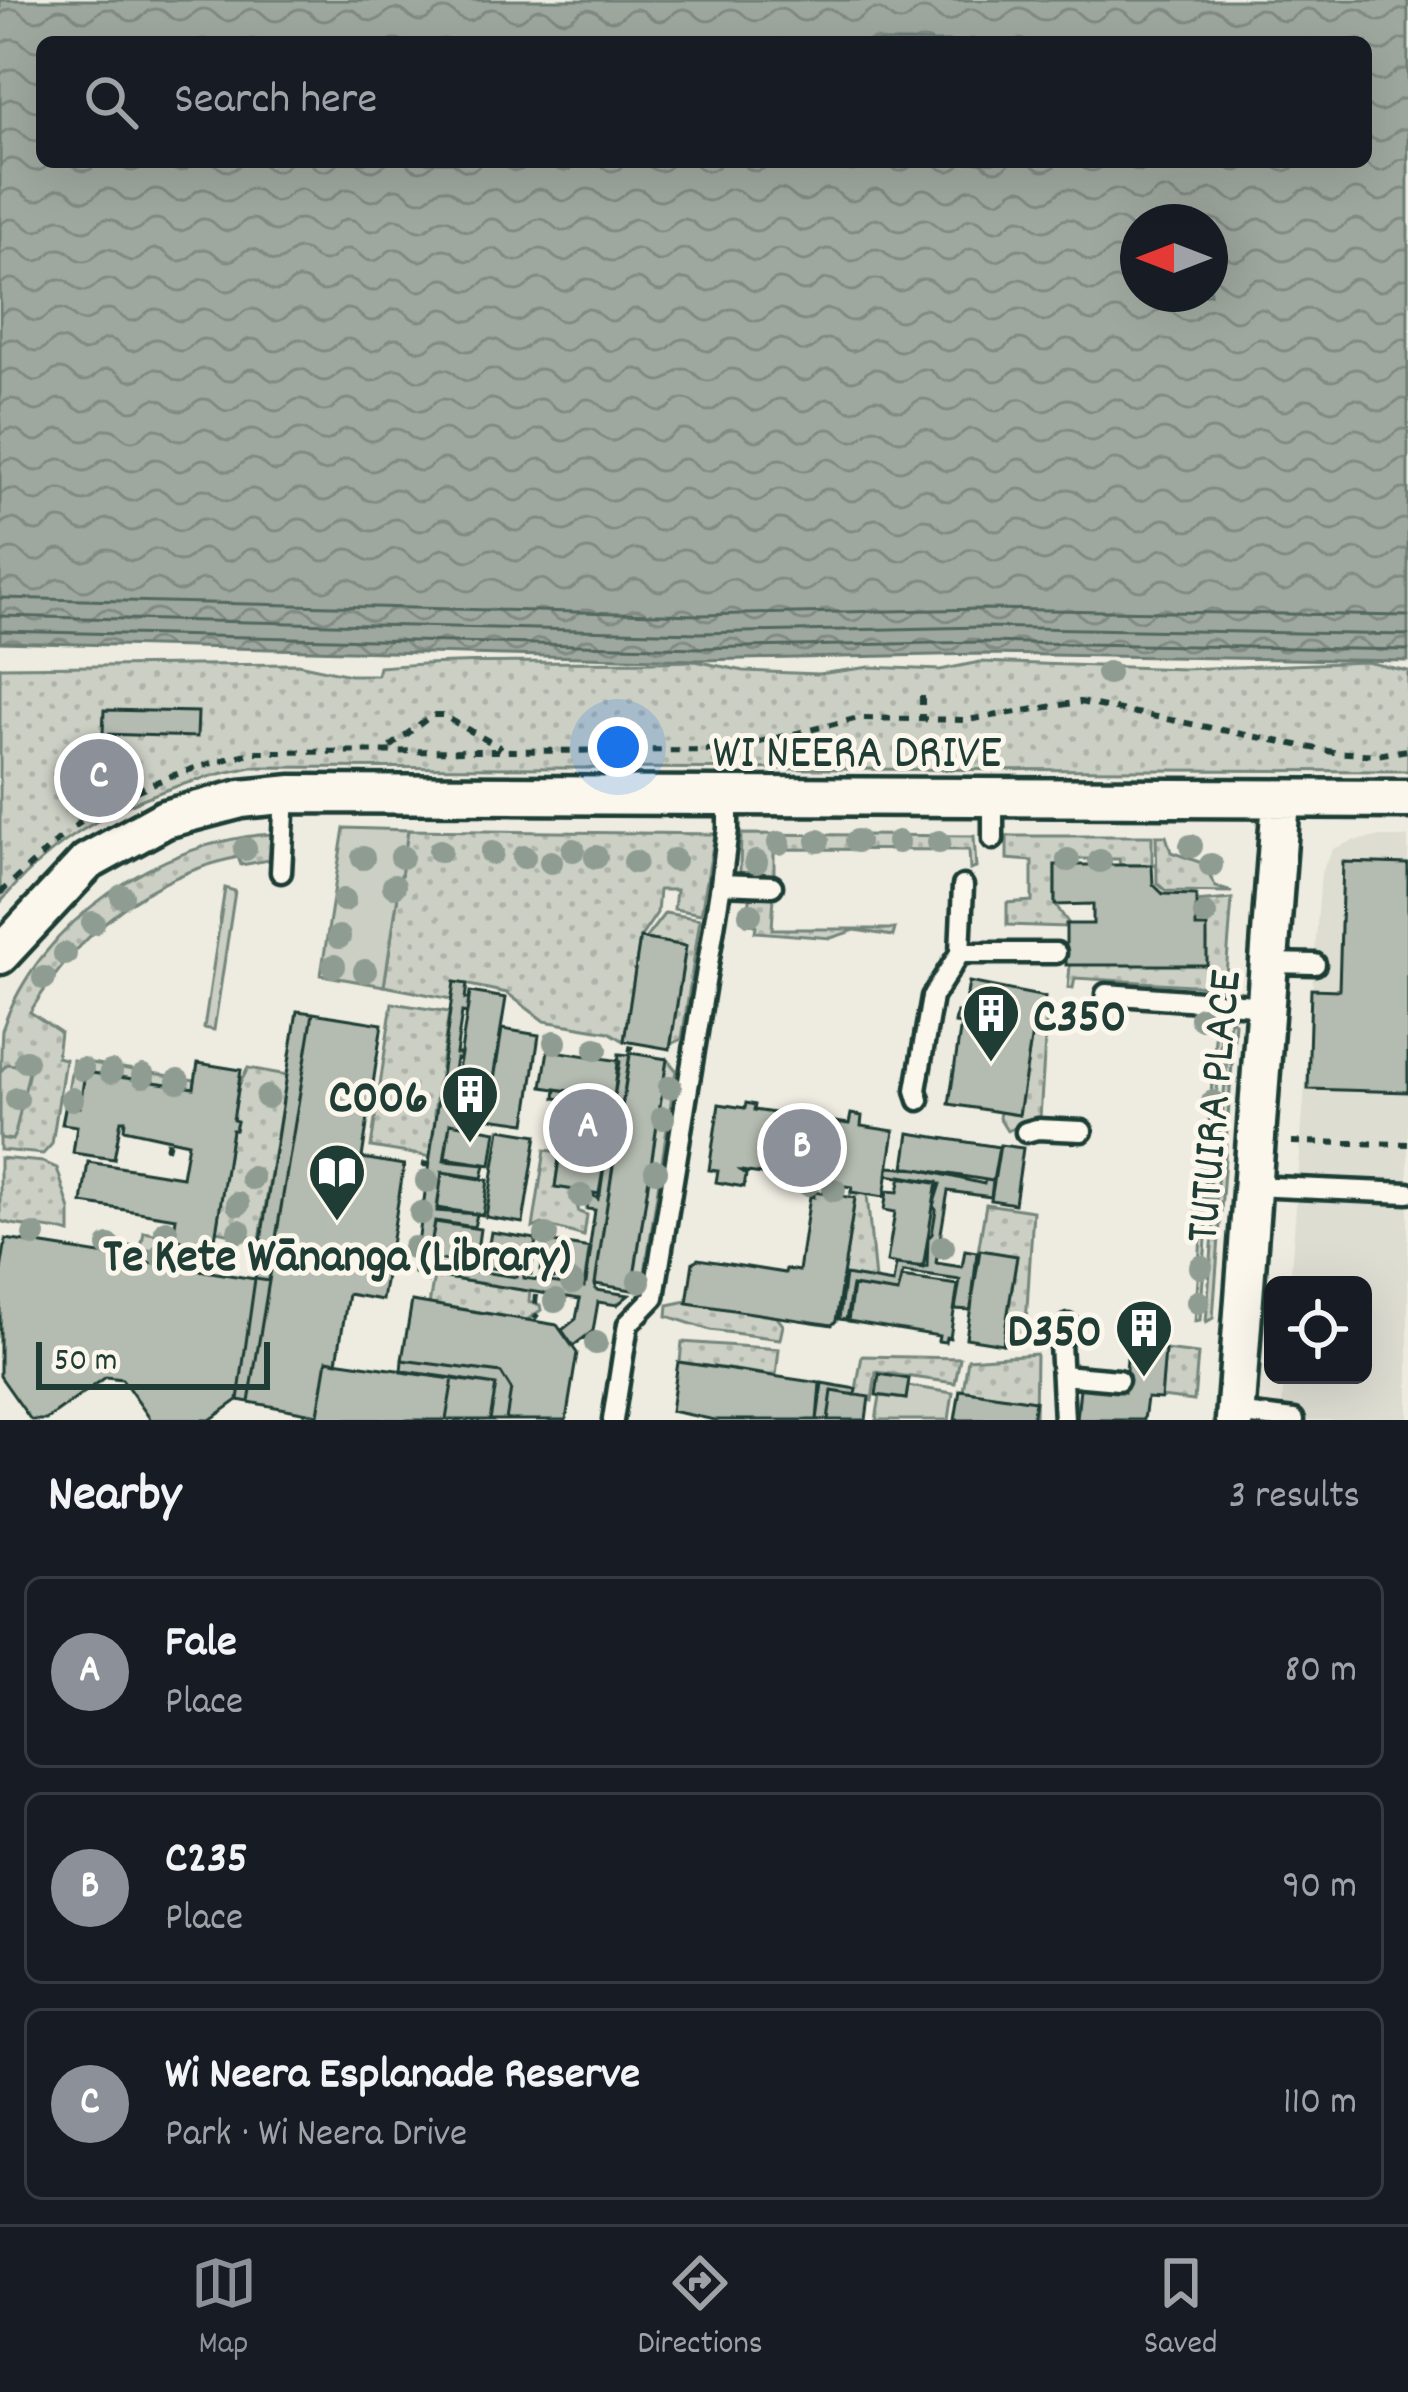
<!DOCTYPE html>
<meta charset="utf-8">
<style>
:root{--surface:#171b24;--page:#242831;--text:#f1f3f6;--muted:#9ea1a6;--line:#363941;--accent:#8c9099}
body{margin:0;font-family:Dekko,sans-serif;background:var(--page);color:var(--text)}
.controls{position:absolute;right:36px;bottom:36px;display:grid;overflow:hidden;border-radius:18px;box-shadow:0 12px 48px #0002}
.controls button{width:108px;height:108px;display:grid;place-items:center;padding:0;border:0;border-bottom:3px solid var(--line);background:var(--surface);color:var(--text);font:60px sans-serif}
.compass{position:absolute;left:1120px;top:204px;width:108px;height:108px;border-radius:50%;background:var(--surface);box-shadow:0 12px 48px #0002;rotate:270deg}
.scale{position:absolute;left:36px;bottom:30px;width:234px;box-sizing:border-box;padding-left:12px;border:6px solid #1f3d34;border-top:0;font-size:33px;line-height:42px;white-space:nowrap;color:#1f3d34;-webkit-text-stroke:9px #fbf7ec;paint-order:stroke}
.you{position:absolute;left:618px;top:747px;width:42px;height:42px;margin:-30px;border:9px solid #fff;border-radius:50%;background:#1a73e8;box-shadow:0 0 0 18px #1a73e833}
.badge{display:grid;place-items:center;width:78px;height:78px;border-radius:50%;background:var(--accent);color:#fff;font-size:39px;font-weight:700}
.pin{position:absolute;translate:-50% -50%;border:6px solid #fff;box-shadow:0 3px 12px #0006}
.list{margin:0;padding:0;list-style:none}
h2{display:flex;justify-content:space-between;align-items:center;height:156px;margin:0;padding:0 48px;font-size:51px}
h2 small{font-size:39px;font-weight:400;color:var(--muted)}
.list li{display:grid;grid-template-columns:78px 1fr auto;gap:36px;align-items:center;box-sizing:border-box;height:192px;margin:0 24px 24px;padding:0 24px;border:3px solid var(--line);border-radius:18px}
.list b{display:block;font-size:45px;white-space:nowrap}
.list p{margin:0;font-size:39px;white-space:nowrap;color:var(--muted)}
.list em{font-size:39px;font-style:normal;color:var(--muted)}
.icon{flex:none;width:66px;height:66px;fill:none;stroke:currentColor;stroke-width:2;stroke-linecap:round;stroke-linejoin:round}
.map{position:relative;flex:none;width:1408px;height:1420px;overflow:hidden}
.search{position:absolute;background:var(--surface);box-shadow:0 12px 48px #0002;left:36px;right:36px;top:36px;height:132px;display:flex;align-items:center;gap:30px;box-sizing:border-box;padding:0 42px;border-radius:18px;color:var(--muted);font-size:45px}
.sheet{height:804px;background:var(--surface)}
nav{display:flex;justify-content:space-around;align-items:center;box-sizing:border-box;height:168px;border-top:3px solid var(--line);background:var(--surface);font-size:33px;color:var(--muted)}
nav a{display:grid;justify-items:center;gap:6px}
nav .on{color:var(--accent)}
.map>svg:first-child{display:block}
.built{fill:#ddddd2}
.grass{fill:url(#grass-dots);stroke:#75867c;stroke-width:3}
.garden{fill:#cbcfc4;stroke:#75867c;stroke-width:3}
.water{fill:url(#water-waves);stroke:#6c7d74;stroke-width:3;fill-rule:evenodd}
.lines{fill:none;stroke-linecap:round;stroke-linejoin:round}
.shore{stroke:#52685f;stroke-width:3}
.building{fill:#b4bbb0;stroke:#1f3d34;stroke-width:3}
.lane-casing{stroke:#1f3d34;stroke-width:27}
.street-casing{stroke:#1f3d34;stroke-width:45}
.path{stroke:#1f3d34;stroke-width:6;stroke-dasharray:9 9;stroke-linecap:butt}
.lane{stroke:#fbf7ec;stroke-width:18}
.street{stroke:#fbf7ec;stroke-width:36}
.tree{fill:#8f9c92}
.labels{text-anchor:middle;stroke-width:10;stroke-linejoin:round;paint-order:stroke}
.street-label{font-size:48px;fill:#1f3d34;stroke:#fbf7ec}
.poi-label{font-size:48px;font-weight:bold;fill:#1f3d34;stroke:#fbf7ec;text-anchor:end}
</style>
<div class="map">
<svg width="1408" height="1420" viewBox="0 0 1408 1420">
<defs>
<pattern id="grass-dots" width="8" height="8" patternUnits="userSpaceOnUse" patternTransform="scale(3)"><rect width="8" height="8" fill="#cbcfc4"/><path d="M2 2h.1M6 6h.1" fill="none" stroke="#aeb3a9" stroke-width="1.8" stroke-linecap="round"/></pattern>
<pattern id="water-waves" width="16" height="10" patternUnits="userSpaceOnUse" patternTransform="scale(3)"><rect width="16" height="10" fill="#9fa89f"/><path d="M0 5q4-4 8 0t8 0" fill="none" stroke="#818a82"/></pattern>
</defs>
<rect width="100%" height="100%" fill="#eeece1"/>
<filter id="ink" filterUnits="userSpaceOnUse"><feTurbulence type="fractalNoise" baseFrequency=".00833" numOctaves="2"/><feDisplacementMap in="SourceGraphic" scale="24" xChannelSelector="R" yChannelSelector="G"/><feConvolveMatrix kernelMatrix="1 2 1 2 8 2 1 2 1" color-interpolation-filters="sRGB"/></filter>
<g filter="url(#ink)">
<path class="built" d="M1378,837H1408V1420H1281L1284,1375H1363V1285H1290L1321,872L1333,849L1352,841Z"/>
<path class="grass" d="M695,661L744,671L819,674L870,667L940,670L980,662L1184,669L1366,662L1408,671V771L252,767C154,786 64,824 0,903V667L298,664L350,675H377L379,667C484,658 589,665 695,661Z
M408,830L715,834L701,914L674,909L676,890H659L657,913L640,938L624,1041L609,1032L544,1021L507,993L455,982L451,999L384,986Z
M272,834L269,860L241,865L238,857C146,877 79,932 30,1012L60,1032L57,1057L65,1059L52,1144L43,1154L0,1150C0,1120 0,1057 2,1030C39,921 160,840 272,834Z
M741,834L974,836L976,868L970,870L969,850L774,849V876H747L740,871Z
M1007,836H1152V865H1120L1119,859H1062L1061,865H1055V904L1069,924L1066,927L1007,925V903L1032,901V861L1007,859Z
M1156,836H1166L1171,852L1202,863L1216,887L1232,892L1166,891L1157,883Z
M751,894L774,896L772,929H895L893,936L855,930L831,938L755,932L756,925L746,924Z
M1232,899L1225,987L1075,978L1073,988H1068L1070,965L1196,927V902Z
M665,913L700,919L682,1039L671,1044L686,946L645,939Z
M392,1003L449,1012L434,1114L439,1116L432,1157L371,1147Z
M1036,1008L1047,1010L1040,1118L1007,1131L999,1118L1000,1112L1019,1115Z
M1230,1018L1235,1023L1213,1318L1206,1322Z
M1216,1024H1222L1200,1320L1195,1321Z
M248,1068L287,1075L260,1239L216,1231L232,1130H235L237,1122L233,1120L239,1085Z
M545,1150L560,1152L555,1186L573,1190L579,1212L587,1215L584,1236L542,1224L533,1228Z
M0,1158L43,1162L57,1168L70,1210V1233C46,1225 24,1229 0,1221Z
M851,1192L867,1194L875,1280L843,1275L855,1199L850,1198Z
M986,1204L1033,1211L1025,1341L1003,1344L1017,1256L981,1251L974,1276Z
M144,1232L216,1246L211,1272L168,1265L165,1255L141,1248Z
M434,1276L530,1291L529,1302L540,1305L541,1310L527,1320L429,1305Z
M687,1301L777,1317L783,1325L780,1339L710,1330L667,1316L668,1305Z
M682,1342L779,1349L776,1376L680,1362Z
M1165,1350L1198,1354L1194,1401L1161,1397Z
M1036,1354L1035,1420H1032L1034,1401L963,1391L968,1359Z
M862,1356L960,1358L955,1383L876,1372L872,1401L855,1395Z"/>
<path class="garden" d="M344,828L408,830L384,986L321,975Z
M225,888L235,891L214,1030L204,1028Z
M23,1058H32L15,1134L12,1140L0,1138V1072L7,1064L14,1065Z
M667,1059L676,1070L642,1292L632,1290Z
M73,1060L195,1080L194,1088L86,1072L80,1107L66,1104Z
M908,1386L953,1393L949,1420H876L880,1396L906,1399Z"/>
<path class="water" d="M0,0H1408V661L983,654L699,660L0,642ZM42,42H1366V162H42ZM1138,222H1210V294H1138Z"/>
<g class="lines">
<path class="shore" d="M0,598L699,615L983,609L1408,616
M0,616L699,633L983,627L1408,635
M0,631L699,648L983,642L1408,650"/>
</g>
<path class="building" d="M104,710L198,712L197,737L103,734Z
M1343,862L1408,864V1092L1308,1089L1311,989L1339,990Z
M1055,865H1152L1153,884L1163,894L1196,895V927H1207V965H1066V924H1093V904L1055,905Z
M640,938L686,946L670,1049L624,1041Z
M454,982L467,984L465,999H469L467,1013L462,1012L456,1054H461L460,1060L456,1059L449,1099L454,1100L452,1112L464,1114L462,1125L450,1123L444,1161L485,1165L482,1178L442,1172L437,1211L477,1214L474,1227L435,1221L428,1263L461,1268L466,1264L468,1270L517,1277L518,1272L524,1273V1278L584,1287L595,1210L587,1209L589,1192L598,1199L605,1159L560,1152L561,1148L562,1142L607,1149L613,1107L555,1098L556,1089L614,1098L619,1054L630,1055L595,1284L596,1290L629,1295L617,1305L598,1302L593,1331L573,1346L562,1330L576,1319L580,1299L414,1273Z
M969,982L1045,997L1044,1008H1036L1019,1115L949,1104L961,1024L955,1023L957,1012L964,1013Z
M470,992L506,998L487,1116L452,1111Z
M297,1011L313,1013L269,1281L255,1279Z
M313,1013L382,1024L362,1158L404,1165L382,1300L348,1294L337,1362L327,1360L318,1415L249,1402Z
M502,1029L539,1035L526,1123L488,1118Z
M548,1050L620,1061L614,1098L542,1087Z
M630,1053L667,1059L632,1290L595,1284Z
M198,1063L241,1070L233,1120L237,1121L235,1130H232L214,1246L173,1239L176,1218L82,1203L88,1162L182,1177L188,1143L124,1129L125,1120H121L114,1159L73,1153L77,1126L62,1124L66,1104L80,1107L85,1072L194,1088Z
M572,1100L613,1107L607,1149L565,1143Z
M746,1103L755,1105L754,1110L849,1124L851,1114L862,1116L861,1126L894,1131L884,1197L851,1192L852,1187L741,1171L746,1175L744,1187L716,1182L718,1171L709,1170L719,1104L745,1108Z
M450,1123L496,1131L491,1165L445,1158Z
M500,1129L537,1135L523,1223L486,1217Z
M909,1133L999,1147L993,1181L904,1167Z
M1000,1145L1023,1148L1015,1204L991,1200Z
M560,1152L605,1159L600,1194L555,1187Z
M888,1167L918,1169L984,1184L985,1180L993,1181L991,1197L948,1191L936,1263L962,1267L965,1250L977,1252L971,1310L955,1309L960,1280L903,1272L898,1293L852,1286L846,1320L839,1319L845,1275L893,1283L896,1264L927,1267L928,1238L932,1234L936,1210L933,1206L940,1184L887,1175Z
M442,1173L488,1180L483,1215L437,1208Z
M901,1176L937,1182L923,1268L887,1262L895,1212L884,1210L887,1191L898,1192Z
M814,1192L855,1198L836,1321L832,1325L687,1303L693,1262L698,1259L785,1273L786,1269L799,1271L810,1196L814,1197Z
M435,1222L480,1229L475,1265L429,1258Z
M491,1232L536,1239L531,1274L485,1267Z
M6,1239L125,1258L127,1246L141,1248V1261L255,1279L238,1400L210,1420H151L122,1379L106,1377L46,1420H31L0,1376V1276Z
M546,1241L591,1248L586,1283L540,1276Z
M980,1250L1017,1256L1003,1344L966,1338Z
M901,1277L958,1285L950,1338L946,1337L945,1342L938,1341L939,1336L848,1321L853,1286L898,1293Z
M255,1279L269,1281L249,1402L238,1400Z
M412,1301L557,1325L577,1353L566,1420H506L511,1389L501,1373L402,1360Z
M1128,1347L1165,1350L1161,1399L1147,1398L1144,1420H1077L1080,1387L1124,1392Z
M327,1360L453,1378L446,1420H317Z
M402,1360L501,1373L511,1389L506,1420H490L496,1385L401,1372Z
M678,1362L820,1383L817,1420H715L671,1411Z
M879,1374L909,1379L906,1399L876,1395Z
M453,1378L496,1385L490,1420H446Z
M822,1383L856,1389L855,1395L832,1391L828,1420H817Z
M960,1390L1035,1401L1032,1420H955Z
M832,1391L869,1397L866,1420H828Z"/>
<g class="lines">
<g class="lane-casing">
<path id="lane" d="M993,798V839
M281,872L285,794
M721,884L772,886
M960,953H1056
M1270,963L1315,964
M1106,994L1267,1006
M919,1100L916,1090L932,997L960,953L963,886
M1026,1132L1037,1129L1082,1131
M1251,1186L1408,1193
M1062,1375L1118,1380
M1235,1413L1294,1420
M613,1420L628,1324L654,1297L721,884L728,829V796
M1064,1420L1060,1343L1068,1325"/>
</g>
<g class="street-casing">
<path id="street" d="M0,955L87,862L165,819L241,799L292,794L1408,799
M1235,1420L1281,800"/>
</g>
<path class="path" d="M922,696V719
M390,747L432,715H442L501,748
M74,827C131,787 189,767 256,752L727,750L859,718L967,720L1080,702L1333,752L1377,755L1408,750
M0,893L64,835
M628,1048L633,1049
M1292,1142L1408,1144
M167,1150L169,1140
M422,1164L431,1165
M426,1283L427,1275
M535,1304L536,1294
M534,1315L538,1318"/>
<use href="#lane" class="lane"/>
<use href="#street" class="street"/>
</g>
<g class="tree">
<circle cx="1108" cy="673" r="12"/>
<circle cx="818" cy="841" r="12"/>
<circle cx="857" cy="841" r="12"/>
<circle cx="898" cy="842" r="12"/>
<circle cx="939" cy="842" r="12"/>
<circle cx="779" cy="843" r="12"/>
<circle cx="1191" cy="846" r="12"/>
<circle cx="245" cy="849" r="12"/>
<circle cx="573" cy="850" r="12"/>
<circle cx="440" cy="851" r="12"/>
<circle cx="492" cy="853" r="12"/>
<circle cx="402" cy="857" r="12"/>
<circle cx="524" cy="857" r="12"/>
<circle cx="596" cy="857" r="12"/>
<circle cx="363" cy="858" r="12"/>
<circle cx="674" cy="860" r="12"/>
<circle cx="1068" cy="860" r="12"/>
<circle cx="1100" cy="861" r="12"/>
<circle cx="551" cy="862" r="12"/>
<circle cx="635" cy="862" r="12"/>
<circle cx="756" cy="862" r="12"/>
<circle cx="1211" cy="865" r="12"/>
<circle cx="394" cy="886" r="12"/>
<circle cx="122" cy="896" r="12"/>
<circle cx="344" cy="900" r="12"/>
<circle cx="750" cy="914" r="12"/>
<circle cx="1205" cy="914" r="12"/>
<circle cx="93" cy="923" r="12"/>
<circle cx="339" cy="937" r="12"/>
<circle cx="65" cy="954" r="12"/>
<circle cx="334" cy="966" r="12"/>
<circle cx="365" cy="971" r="12"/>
<circle cx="44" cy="978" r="12"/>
<circle cx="1201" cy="1018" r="12"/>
<circle cx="555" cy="1042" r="12"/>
<circle cx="596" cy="1049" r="12"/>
<circle cx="26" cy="1061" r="12"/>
<circle cx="82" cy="1069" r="12"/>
<circle cx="1216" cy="1070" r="12"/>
<circle cx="111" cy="1072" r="12"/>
<circle cx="143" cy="1076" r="12"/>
<circle cx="178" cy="1081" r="12"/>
<circle cx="670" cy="1087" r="12"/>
<circle cx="267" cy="1097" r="12"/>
<circle cx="17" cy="1099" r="12"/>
<circle cx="72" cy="1099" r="12"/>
<circle cx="1213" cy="1102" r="12"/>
<circle cx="663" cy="1118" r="12"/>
<circle cx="1209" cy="1136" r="12"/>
<circle cx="1208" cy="1167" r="12"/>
<circle cx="656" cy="1171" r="12"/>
<circle cx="252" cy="1178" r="12"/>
<circle cx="427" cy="1181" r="12"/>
<circle cx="808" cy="1184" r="12"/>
<circle cx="834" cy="1190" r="12"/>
<circle cx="581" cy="1196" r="12"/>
<circle cx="1204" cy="1203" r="12"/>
<circle cx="238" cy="1204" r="12"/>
<circle cx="421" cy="1213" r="12"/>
<circle cx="166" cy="1231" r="12"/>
<circle cx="239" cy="1231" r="12"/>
<circle cx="34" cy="1235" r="12"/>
<circle cx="546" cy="1235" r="12"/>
<circle cx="109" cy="1246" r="12"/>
<circle cx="943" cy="1247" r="12"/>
<circle cx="414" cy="1248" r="12"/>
<circle cx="161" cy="1255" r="12"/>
<circle cx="1201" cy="1267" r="12"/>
<circle cx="639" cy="1281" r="12"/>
<circle cx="572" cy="1283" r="12"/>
<circle cx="555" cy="1301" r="12"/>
<circle cx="1198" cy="1302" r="12"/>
<circle cx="1033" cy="1334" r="12"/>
<circle cx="596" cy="1343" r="12"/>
</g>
</g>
<defs>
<g id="building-pin" transform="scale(3)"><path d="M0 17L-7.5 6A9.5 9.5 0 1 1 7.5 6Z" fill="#1f3d34" stroke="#fbf7ec"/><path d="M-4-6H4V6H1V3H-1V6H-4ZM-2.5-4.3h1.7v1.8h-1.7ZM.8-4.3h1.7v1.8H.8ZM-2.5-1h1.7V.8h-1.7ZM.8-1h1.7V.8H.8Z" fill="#fff"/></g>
<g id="library-pin" transform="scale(3)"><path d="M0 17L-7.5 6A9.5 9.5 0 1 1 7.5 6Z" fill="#1f3d34" stroke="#fbf7ec"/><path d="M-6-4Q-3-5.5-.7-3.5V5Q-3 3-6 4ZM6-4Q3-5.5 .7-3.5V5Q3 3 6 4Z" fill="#fff"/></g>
</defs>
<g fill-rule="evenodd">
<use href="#building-pin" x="991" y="1013"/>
<use href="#building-pin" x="470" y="1094"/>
<use href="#library-pin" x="337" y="1172"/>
<use href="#building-pin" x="1144" y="1328"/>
</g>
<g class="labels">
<g class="street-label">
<text x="857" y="766">WI NEERA DRIVE</text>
<text transform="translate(1210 1106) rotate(-85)" y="17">TUTUIRA PLACE</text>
</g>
<g class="poi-label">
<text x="1033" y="1030" text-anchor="start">C350</text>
<text x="428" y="1111">C006</text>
<text x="337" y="1270" text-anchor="middle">Te Kete Wānanga (Library)</text>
<text x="1102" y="1345">D350</text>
</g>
</g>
</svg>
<div class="controls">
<button><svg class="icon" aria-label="locate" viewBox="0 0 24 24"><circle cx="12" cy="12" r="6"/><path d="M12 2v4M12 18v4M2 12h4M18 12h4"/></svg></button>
</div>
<svg class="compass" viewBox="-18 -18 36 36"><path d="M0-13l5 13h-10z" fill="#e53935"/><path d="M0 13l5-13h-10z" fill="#9ea1a6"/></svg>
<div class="scale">50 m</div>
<div class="you"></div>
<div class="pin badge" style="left:588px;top:1128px">A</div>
<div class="pin badge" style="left:802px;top:1148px">B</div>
<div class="pin badge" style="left:99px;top:778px">C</div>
<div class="search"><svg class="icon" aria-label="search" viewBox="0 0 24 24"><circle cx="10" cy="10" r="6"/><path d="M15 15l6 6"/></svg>Search here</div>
</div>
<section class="sheet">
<h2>Nearby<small>3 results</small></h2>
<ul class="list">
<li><span class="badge">A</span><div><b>Fale</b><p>Place</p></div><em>80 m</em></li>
<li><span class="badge">B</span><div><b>C235</b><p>Place</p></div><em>90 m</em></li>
<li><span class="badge">C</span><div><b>Wi Neera Esplanade Reserve</b><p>Park · Wi Neera Drive</p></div><em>110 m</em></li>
</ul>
</section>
<nav>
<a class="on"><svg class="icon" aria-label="map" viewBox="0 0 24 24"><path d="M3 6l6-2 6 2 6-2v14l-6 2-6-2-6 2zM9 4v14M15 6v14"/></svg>Map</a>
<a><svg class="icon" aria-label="directions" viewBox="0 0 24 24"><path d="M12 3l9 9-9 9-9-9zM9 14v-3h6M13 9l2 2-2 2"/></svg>Directions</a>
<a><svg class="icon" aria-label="saved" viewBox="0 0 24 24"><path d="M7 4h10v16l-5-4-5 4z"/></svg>Saved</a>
</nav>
